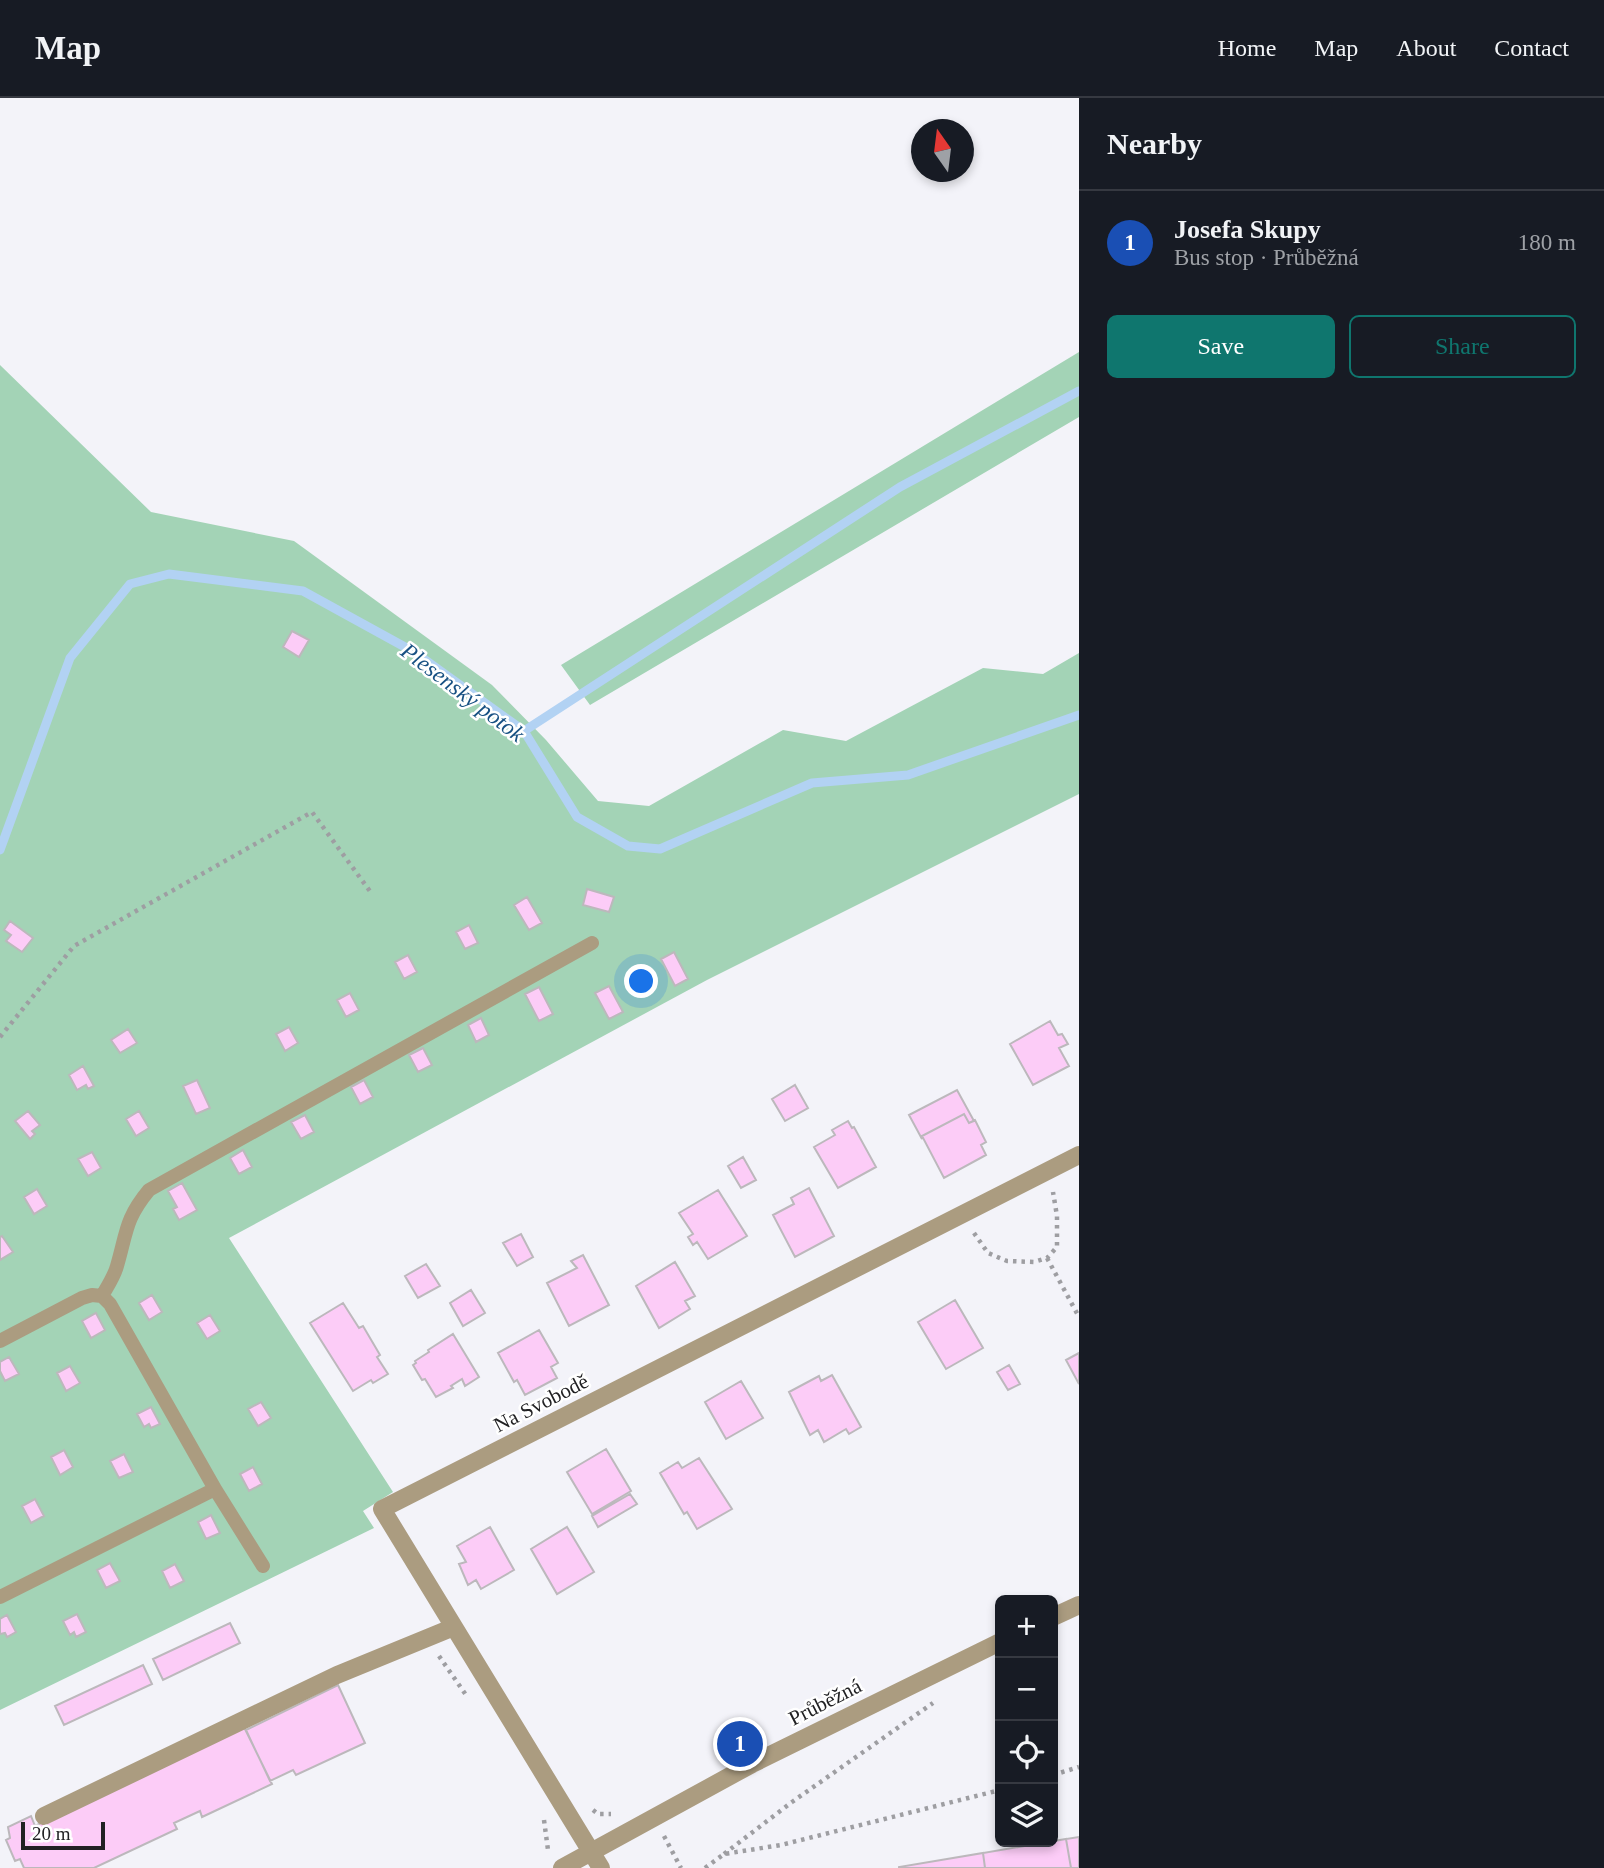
<!DOCTYPE html>
<meta charset="utf-8">
<style>
:root{--surface:#171b24;--page:#20242c;--text:#f1f3f6;--muted:#9ea1a6;--line:#363941;--accent:#0f766e}
body{margin:0;font-family:"Times New Roman",serif;background:var(--page);color:var(--text)}
.controls{position:absolute;right:21px;bottom:21px;display:grid;overflow:hidden;border-radius:10px;box-shadow:0 4px 10px #0003}
.controls button{width:63px;height:63px;display:grid;place-items:center;padding:0;border:0;border-bottom:2px solid var(--line);background:var(--surface);color:var(--text);font:35px sans-serif}
.compass{position:absolute;left:911px;top:21px;width:63px;height:63px;border-radius:50%;background:var(--surface);box-shadow:0 4px 10px #0003;rotate:346deg}
.scale{position:absolute;left:21px;bottom:18px;width:84px;box-sizing:border-box;padding-left:7px;border:4px solid #212123;border-top:0;font-size:19px;line-height:24px;white-space:nowrap;color:#212123;-webkit-text-stroke:5px #fff;paint-order:stroke}
.you{position:absolute;left:642px;top:884px;width:24px;height:24px;margin:-18px;border:5px solid #fff;border-radius:50%;background:#1a73e8;box-shadow:0 0 0 10px #1a73e833}
.badge{display:grid;place-items:center;width:46px;height:46px;border-radius:50%;background:var(--accent);color:#fff;font-size:23px;font-weight:700}
.pin{position:absolute;translate:-50% -50%;border:4px solid #fff;box-shadow:0 2px 7px #0006}
.list{margin:0;padding:0;list-style:none}
h2{display:flex;justify-content:space-between;align-items:center;height:91px;margin:0;padding:0 28px;font-size:30px}
h2 small{font-size:23px;font-weight:400;color:var(--muted)}
.list li{display:grid;grid-template-columns:46px 1fr auto;gap:21px;align-items:center;box-sizing:border-box;height:105px;padding:0 28px;border-top:2px solid var(--line)}
.list b{display:block;font-size:26px;white-space:nowrap}
.list p{margin:0;font-size:23px;white-space:nowrap;color:var(--muted)}
.list em{font-size:23px;font-style:normal;color:var(--muted)}
.actions{display:flex;gap:14px;padding:21px 28px}
.actions a{flex:1;padding:16px 0;border:2px solid var(--accent);border-radius:10px;text-align:center;font-size:24px;color:var(--accent)}
.actions .main{background:var(--accent);color:#fff}
.icon{flex:none;width:38px;height:38px;fill:none;stroke:currentColor;stroke-width:2;stroke-linecap:round;stroke-linejoin:round}
.map{position:relative;flex:none;width:1079px;height:1770px;overflow:hidden}
header{display:flex;align-items:center;gap:42px;box-sizing:border-box;height:98px;padding:0 35px;background:var(--surface);border-bottom:2px solid var(--line)}
header strong{font-size:33px}
nav{display:flex;gap:38px;margin-inline-start:auto;font-size:24px}
main{display:flex}
aside{flex:1;background:var(--surface)}
.map>svg:first-child{display:block}
.green{fill:#a3d3b6}
.lines{fill:none;stroke-linecap:round;stroke-linejoin:round}
.stream{stroke:#b2d2f3;stroke-width:9}
.building{fill:#fcccf7;stroke:#bcb8bc;stroke-width:2}
.path{stroke:#9e9ea2;stroke-width:4.5;stroke-dasharray:3.5 5;stroke-linecap:butt}
.service{stroke:#ab9c80;stroke-width:14}
.minor{stroke:#ab9c80;stroke-width:18}
.labels{text-anchor:middle;stroke-width:5;stroke-linejoin:round;paint-order:stroke}
.street-label{font-size:21px;fill:#212123;stroke:#fff}
.water-label{font-size:23px;font-style:italic;fill:#185183;stroke:#fff}
</style>
<header>
<strong>Map</strong>
<nav><a>Home</a><a>Map</a><a>About</a><a>Contact</a></nav>
</header>
<main>
<div class="map">
<svg width="1079" height="1770" viewBox="0 0 1079 1770">
<rect width="100%" height="100%" fill="#f3f3f9"/>
<path class="green" d="M1079,254V319L590,607L561,567Z
M0,267L151,414L294,443L492,587L546,642L598,703L649,708L783,632L846,643L983,570L1043,576L1079,555V696L707,882L229,1140L393,1394L363,1413L374,1430L0,1612Z"/>
<g class="lines">
<path class="stream" d="M524,633L900,389L1079,293
M0,752L70,560L130,486L169,476L303,493L414,554L524,633L577,719L628,748L660,751L812,685L908,677L1079,617"/>
</g>
<path class="building" d="M292,533L309,542L299,559L283,549Z
M587,791L614,799L609,814L583,807Z
M527,799L542,825L529,832L514,807Z
M10,823L33,840L22,854L6,843L11,837L4,832Z
M469,827L478,845L465,851L456,834Z
M674,854L688,881L675,888L661,861Z
M408,857L417,874L404,881L395,864Z
M609,888L623,914L609,921L595,895Z
M539,889L553,916L539,923L525,896Z
M350,895L359,912L346,919L337,902Z
M481,920L489,937L476,944L468,927Z
M1050,923L1058,937L1062,936L1068,946L1059,950L1069,968L1033,987L1010,946Z
M289,929L298,945L285,953L276,936Z
M128,931L137,945L120,955L111,942Z
M423,950L432,967L418,974L409,957Z
M83,968L94,988L88,991L86,987L77,992L69,977Z
M197,982L210,1010L196,1016L183,988Z
M364,982L373,999L360,1006L351,989Z
M795,987L808,1010L785,1023L772,1001Z
M957,992L974,1023L969,1025L964,1016L922,1038V1041L909,1017Z
M28,1013L40,1027L32,1033L35,1036L30,1041L15,1023Z
M139,1013L149,1030L136,1038L126,1021Z
M964,1016L969,1025L975,1022L986,1044L981,1047L986,1057L944,1080L922,1038Z
M305,1017L314,1034L301,1041L291,1024Z
M848,1023L852,1030L854,1029L876,1069L838,1090L814,1049L835,1037L832,1032Z
M243,1052L252,1069L239,1076L230,1060Z
M92,1054L101,1070L88,1078L78,1061Z
M743,1059L756,1082L741,1090L728,1068Z
M182,1085L197,1112L179,1122L173,1111L177,1109L168,1093Z
M809,1090L834,1138L795,1159L773,1117L794,1106L791,1100Z
M37,1091L47,1108L34,1116L24,1099Z
M718,1092L747,1138L708,1161L697,1144L693,1147L688,1139L693,1136L679,1115Z
M521,1136L533,1159L517,1168L503,1145Z
M2,1138L13,1154L0,1162V1139Z
M583,1157L609,1207L569,1228L547,1185L577,1170L571,1163Z
M675,1164L695,1198L685,1203L690,1211L659,1230L636,1188Z
M426,1166L440,1188L418,1200L405,1178Z
M471,1192L485,1215L463,1228L450,1205Z
M152,1197L162,1214L149,1222L139,1205Z
M955,1202L983,1250L946,1271L918,1224Z
M343,1205L359,1230L363,1228L380,1257L377,1259L388,1276L373,1285L371,1282L353,1293L310,1225Z
M96,1215L105,1232L91,1240L82,1223Z
M210,1217L220,1233L207,1241L197,1225Z
M539,1232L558,1265L551,1269L557,1280L525,1297L517,1282L514,1284L498,1255Z
M453,1236L479,1279L465,1288L462,1281L451,1288L453,1290L436,1299L425,1281L422,1282L413,1267L416,1265L415,1263L429,1254L428,1252Z
M1079,1255V1286L1066,1262Z
M9,1259L19,1276L5,1283L0,1273V1264Z
M1009,1267L1020,1286L1008,1292L997,1274Z
M70,1268L80,1285L66,1293L57,1275Z
M832,1277L861,1329L849,1336L846,1331L824,1344L818,1332L810,1337L789,1294L819,1278L821,1283Z
M741,1283L763,1320L726,1341L705,1304Z
M261,1304L271,1320L258,1328L248,1311Z
M151,1309L160,1326L151,1330L149,1326L144,1329L137,1316Z
M606,1351L631,1393L592,1416L567,1374Z
M64,1352L73,1369L60,1377L51,1359Z
M124,1356L133,1374L119,1380L110,1363Z
M699,1360L732,1411L697,1431L687,1414L684,1416L660,1375L678,1364L682,1370Z
M253,1369L262,1386L249,1393L240,1376Z
M630,1396L637,1406L598,1429L592,1418Z
M35,1401L44,1418L31,1425L22,1408Z
M211,1417L220,1435L206,1441L198,1424Z
M490,1429L514,1472L481,1491L476,1482L468,1487L459,1466L466,1464L457,1448Z
M567,1429L594,1474L557,1496L531,1451Z
M110,1465L120,1483L106,1490L97,1472Z
M175,1466L184,1483L170,1490L162,1473Z
M77,1516L86,1534L76,1539L74,1534L70,1537L63,1523Z
M7,1517L16,1534L7,1539L5,1535L0,1536V1521Z
M230,1525L240,1545L163,1582L153,1561Z
M143,1567L152,1586L64,1627L55,1608Z
M338,1587L365,1645L296,1677L293,1672L270,1683L246,1632Z
M244,1629L272,1686L202,1719L200,1713L174,1725L177,1731L94,1770H24L20,1761L15,1763L6,1742L10,1740L8,1729L31,1718L35,1728Z
M1079,1739V1770H1071L1066,1741Z
M1066,1741L1071,1770H985L983,1755Z
M983,1755L985,1770H899V1769Z"/>
<g class="lines">
<path class="path" d="M0,939L74,848L312,714L372,796
M974,1135L988,1155L1007,1163L1034,1164L1047,1160L1057,1149V1118L1053,1094
M1047,1160L1079,1219
M439,1558L466,1597
M1053,1677L1079,1669
M593,1712L598,1716H611
M544,1722L548,1752
M664,1738L681,1770
M724,1756L792,1704L933,1605
M705,1770L724,1756L781,1747L1000,1692"/>
<path class="service" d="M102,1198C107,1189 114,1179 117,1168C127,1134 125,1121 149,1092L592,845
M0,1243L82,1200L92,1197L102,1198L110,1206L215,1391L263,1468
M0,1499L215,1391"/>
<path class="minor" d="M1053,1519L1079,1507
M44,1718L337,1577L454,1529
M562,1770L752,1666L1000,1544
M601,1770L382,1411L1079,1057"/>
</g>
<g class="labels">
<g class="street-label">
<text transform="translate(541 1305) rotate(-27)" y="7">Na Svobodě</text>
<text transform="translate(825 1604) rotate(-27)" y="7">Průběžná</text>
</g>
<g class="water-label">
<text transform="translate(463 594) rotate(37)" y="8">Plesenský potok</text>
</g>
</g>
</svg>
<div class="controls">
<button>+</button>
<button>−</button>
<button><svg class="icon" aria-label="locate" viewBox="0 0 24 24"><circle cx="12" cy="12" r="6"/><path d="M12 2v4M12 18v4M2 12h4M18 12h4"/></svg></button>
<button><svg class="icon" aria-label="layers" viewBox="0 0 24 24"><path d="M12 4l9 5-9 5-9-5zM3 14l9 5 9-5"/></svg></button>
</div>
<svg class="compass" viewBox="-18 -18 36 36"><path d="M0-13l5 13h-10z" fill="#e53935"/><path d="M0 13l5-13h-10z" fill="#9ea1a6"/></svg>
<div class="scale">20 m</div>
<div class="you"></div>
<div class="pin badge" style="left:740px;top:1646px;background:#1a4fb4">1</div>
</div>
<aside>
<h2>Nearby<small></small></h2>
<ul class="list">
<li><span class="badge" style="background:#1a4fb4">1</span><div><b>Josefa Skupy</b><p>Bus stop · Průběžná</p></div><em>180 m</em></li>
</ul>
<div class="actions"><a class="main">Save</a><a>Share</a></div>
</aside>
</main>
